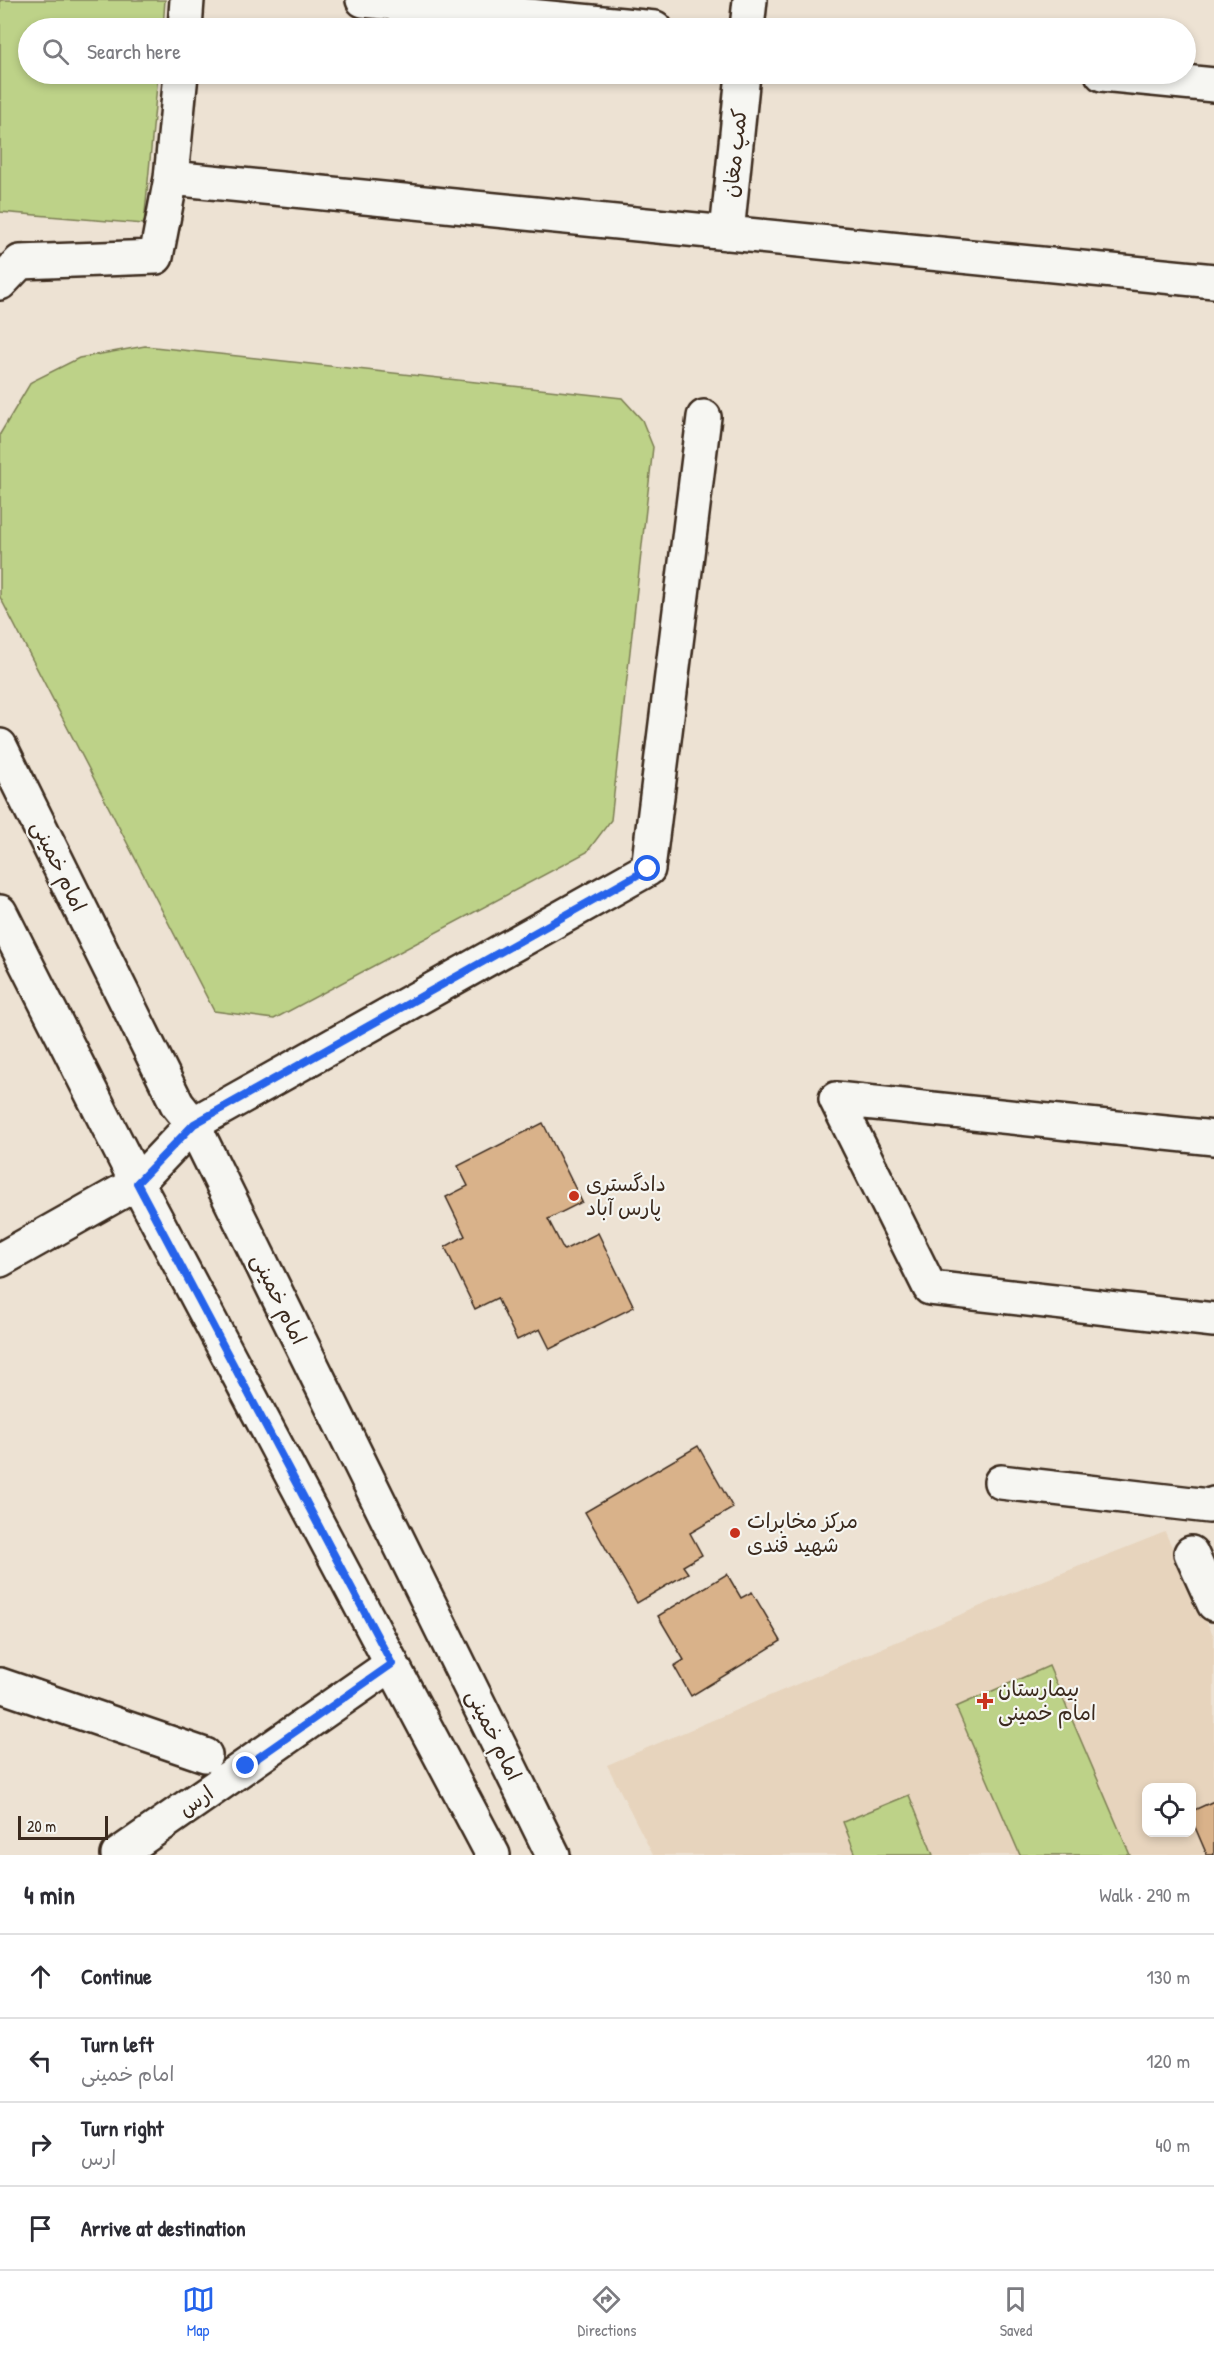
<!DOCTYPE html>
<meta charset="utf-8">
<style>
:root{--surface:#fff;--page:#f2f2f3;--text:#2b2b33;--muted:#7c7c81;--line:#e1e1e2;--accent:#2563eb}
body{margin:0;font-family:"Patrick Hand","Playpen Sans Arabic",sans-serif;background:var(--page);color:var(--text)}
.controls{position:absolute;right:18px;bottom:18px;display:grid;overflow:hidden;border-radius:12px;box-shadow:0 3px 9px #0003}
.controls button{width:54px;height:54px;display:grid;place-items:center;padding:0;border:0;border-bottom:2px solid var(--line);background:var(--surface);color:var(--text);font:30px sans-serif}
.scale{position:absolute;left:18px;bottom:15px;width:90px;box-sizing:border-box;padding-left:6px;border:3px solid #3b2a1e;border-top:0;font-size:16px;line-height:21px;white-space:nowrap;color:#3b2a1e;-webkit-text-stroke:4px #f6f6f2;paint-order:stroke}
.stop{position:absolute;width:18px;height:18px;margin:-14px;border:4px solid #2563eb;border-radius:50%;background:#fff}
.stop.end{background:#2563eb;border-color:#fff;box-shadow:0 2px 6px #0008}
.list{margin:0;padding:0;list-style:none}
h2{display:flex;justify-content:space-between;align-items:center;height:78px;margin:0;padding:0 24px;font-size:26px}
h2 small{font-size:20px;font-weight:400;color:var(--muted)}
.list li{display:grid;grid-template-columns:39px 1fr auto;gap:18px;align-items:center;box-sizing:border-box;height:84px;padding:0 24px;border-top:2px solid var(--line)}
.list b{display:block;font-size:22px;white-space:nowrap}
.list p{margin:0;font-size:20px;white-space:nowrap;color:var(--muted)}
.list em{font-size:20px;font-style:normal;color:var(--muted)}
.icon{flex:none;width:33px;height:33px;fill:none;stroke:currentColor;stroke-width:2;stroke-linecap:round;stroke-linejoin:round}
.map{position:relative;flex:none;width:1214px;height:1855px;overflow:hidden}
.search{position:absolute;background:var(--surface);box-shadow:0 3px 9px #0003;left:18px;right:18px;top:18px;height:66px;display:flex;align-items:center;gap:15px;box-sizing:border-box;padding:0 21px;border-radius:33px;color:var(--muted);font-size:22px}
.sheet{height:414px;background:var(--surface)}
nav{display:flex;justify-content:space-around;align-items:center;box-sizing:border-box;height:84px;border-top:2px solid var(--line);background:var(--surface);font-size:16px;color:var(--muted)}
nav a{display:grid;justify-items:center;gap:3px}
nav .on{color:var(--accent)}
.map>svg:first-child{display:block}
.built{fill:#e7d4bd;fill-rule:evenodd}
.green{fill:#bdd288;stroke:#7c7e53;stroke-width:1.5}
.building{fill:#d9b28a;stroke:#3b2a1e;stroke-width:1.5}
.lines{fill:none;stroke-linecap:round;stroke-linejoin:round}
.minor-casing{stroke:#3b2a1e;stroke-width:38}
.major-casing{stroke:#3b2a1e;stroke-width:38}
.minor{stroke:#f6f6f2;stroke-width:33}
.major{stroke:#f6f6f2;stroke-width:33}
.route{stroke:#2563eb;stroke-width:8}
.poi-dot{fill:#c8321e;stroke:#f6f6f2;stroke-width:2}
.labels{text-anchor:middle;stroke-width:4.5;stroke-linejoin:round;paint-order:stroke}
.street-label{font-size:21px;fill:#3b2a1e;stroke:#f6f6f2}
.poi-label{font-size:21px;fill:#3b2a1e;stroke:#f6f6f2;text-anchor:start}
</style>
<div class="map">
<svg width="1214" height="1855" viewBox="0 0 1214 1855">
<rect width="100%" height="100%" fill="#ede2d3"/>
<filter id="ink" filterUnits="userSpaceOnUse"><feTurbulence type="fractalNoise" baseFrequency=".0167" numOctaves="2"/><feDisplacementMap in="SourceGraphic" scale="12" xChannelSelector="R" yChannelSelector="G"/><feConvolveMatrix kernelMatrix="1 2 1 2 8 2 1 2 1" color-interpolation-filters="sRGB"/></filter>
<g filter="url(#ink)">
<path class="built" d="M1165,1532L1214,1637V1855H653L607,1765L1002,1597ZM1146,1788H1192V1832H1146Z"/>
<path class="green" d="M0,0H165L163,28H28V74H158L144,224L0,212Z
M145,346L622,398L642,420L653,447L611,820L587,852L274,1019L214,1011L0,597V434L31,382L79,358Z
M1049,1666L1130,1855H1020L956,1707Z
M909,1795L933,1855H856L843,1822Z"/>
<path class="building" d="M543,1123L582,1202L548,1219L564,1250L598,1233L634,1307L550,1349L540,1329L517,1340L497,1298L475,1309L445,1247L465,1236L446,1197L468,1186L458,1166Z
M698,1446L733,1508L690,1533L702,1555L683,1566L688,1573L637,1603L585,1512Z
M727,1574L741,1598L752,1592L781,1641L691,1696L674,1666L684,1660L658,1616Z
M1214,1801V1855H1207L1192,1820V1811Z"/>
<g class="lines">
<g class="minor-casing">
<path id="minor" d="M363,0L655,28
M185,28L187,0
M747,28L750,0
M1102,74L1214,85
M171,178L1214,281
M727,233L743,74
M0,283L20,262L156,257L171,178L181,74
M836,1099L930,1288L1214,1320
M836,1099L1214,1138
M193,1124L648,869L704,417
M0,1260L137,1183
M1001,1482L1209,1506L1214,1504
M1191,1553L1214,1604
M0,1685L205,1755
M118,1855L392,1664"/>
</g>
<g class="major-casing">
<path id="major" d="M0,746L177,1104L193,1124L553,1855
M0,912L137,1183L493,1855
M137,1183L193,1124"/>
</g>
<use href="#minor" class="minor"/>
<use href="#major" class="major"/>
</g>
</g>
<g class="lines" filter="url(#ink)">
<path class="route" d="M246,1766L392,1664L137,1183L194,1124L648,869"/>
</g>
<g class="poi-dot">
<circle cx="574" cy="1196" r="6"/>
<circle cx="735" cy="1533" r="6"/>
<path d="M982 1692h6v6h6v6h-6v6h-6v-6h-6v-6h6z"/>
</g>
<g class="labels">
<g class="street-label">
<text transform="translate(735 153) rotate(-84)" y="7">کمپ مغان</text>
<text transform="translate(59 866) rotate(64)" y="7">امام خمینی</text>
<text transform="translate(279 1299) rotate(64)" y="7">امام خمینی</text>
<text transform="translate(494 1735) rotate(64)" y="7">امام خمینی</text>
<text transform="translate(196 1801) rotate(-35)" y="7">ارس</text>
</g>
<g class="poi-label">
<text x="586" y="1191">دادگستری<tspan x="586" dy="24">پارس آباد</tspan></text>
<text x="747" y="1528">مرکز مخابرات<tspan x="747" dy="24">شهید قندی</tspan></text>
<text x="998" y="1696">بیمارستان<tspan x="998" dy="24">امام خمینی</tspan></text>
</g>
</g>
</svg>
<div class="controls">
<button><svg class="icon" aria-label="locate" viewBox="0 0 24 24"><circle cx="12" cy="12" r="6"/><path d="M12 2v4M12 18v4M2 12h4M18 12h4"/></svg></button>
</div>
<div class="scale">20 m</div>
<div class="stop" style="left:648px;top:869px"></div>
<div class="stop end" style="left:246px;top:1766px"></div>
<div class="search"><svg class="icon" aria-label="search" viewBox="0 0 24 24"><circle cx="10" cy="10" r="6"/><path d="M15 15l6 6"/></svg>Search here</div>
</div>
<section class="sheet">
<h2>4 min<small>Walk · 290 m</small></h2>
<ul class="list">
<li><svg class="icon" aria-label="ahead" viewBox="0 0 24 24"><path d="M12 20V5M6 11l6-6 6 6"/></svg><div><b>Continue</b></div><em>130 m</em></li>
<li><svg class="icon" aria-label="left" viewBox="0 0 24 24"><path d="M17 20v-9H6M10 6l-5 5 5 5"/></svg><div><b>Turn left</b><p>امام خمینی</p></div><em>120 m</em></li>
<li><svg class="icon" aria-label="right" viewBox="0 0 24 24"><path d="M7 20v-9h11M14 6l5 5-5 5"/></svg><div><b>Turn right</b><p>ارس</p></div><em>40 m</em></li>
<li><svg class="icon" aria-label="arrive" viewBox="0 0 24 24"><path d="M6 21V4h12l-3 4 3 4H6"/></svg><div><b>Arrive at destination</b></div></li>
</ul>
</section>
<nav>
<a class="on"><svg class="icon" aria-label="map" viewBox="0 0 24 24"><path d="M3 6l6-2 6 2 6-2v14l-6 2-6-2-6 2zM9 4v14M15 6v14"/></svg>Map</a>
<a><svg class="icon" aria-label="directions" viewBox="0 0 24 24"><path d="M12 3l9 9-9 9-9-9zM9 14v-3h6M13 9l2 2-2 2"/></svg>Directions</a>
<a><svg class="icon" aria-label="saved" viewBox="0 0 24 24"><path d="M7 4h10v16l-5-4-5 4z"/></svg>Saved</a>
</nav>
